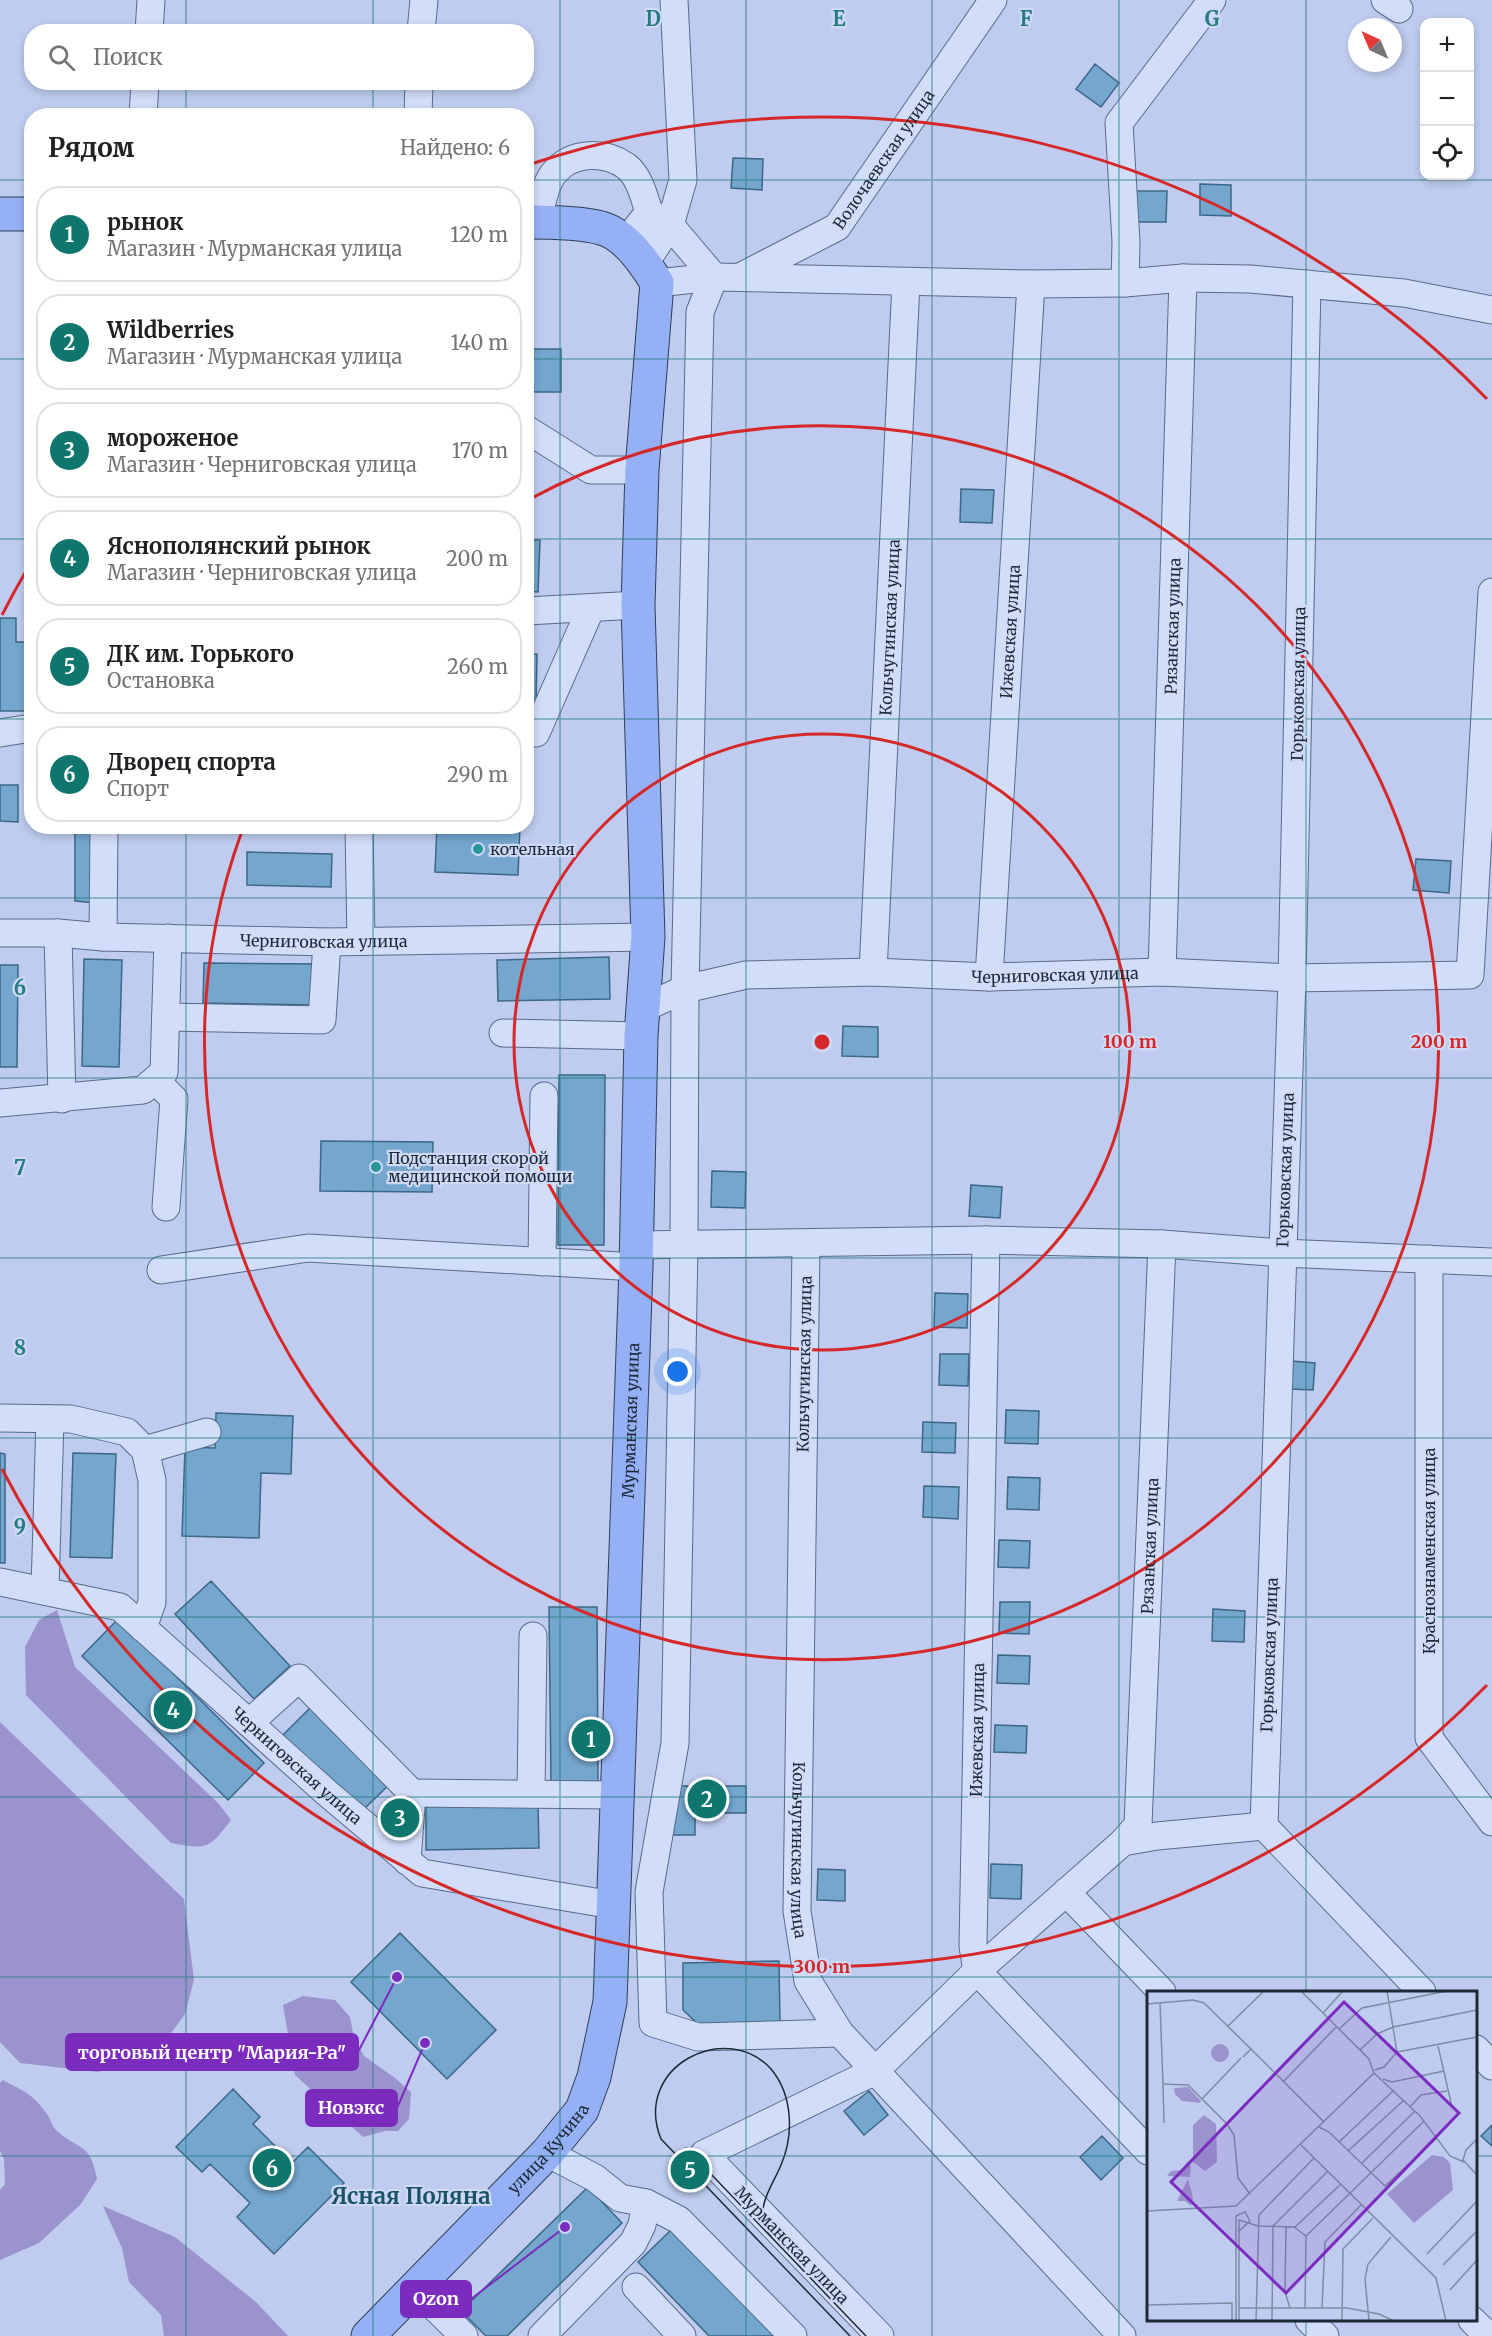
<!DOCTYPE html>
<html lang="ru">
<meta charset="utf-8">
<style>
:root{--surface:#fff;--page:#f2f2f2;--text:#202124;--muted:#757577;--line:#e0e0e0;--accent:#0f766e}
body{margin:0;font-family:Merriweather,serif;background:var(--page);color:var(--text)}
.controls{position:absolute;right:18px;top:18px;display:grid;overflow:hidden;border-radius:12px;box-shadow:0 3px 9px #0003}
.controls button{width:54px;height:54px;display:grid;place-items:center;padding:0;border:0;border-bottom:2px solid var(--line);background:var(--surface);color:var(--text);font:30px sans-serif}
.compass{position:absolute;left:1348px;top:18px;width:54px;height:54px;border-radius:50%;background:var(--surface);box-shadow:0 3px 9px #0003;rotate:316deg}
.you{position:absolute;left:678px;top:1372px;width:21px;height:21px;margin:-15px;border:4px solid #fff;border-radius:50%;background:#1a73e8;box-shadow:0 0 0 9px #1a73e833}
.badge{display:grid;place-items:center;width:39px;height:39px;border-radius:50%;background:var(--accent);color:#fff;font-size:20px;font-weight:700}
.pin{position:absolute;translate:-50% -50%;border:3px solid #fff;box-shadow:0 2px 6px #0006}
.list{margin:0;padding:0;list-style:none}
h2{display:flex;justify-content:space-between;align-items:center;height:78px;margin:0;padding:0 24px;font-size:26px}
h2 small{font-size:20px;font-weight:400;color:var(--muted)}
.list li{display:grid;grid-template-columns:39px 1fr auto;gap:18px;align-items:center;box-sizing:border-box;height:96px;margin:0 12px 12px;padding:0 12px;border:2px solid var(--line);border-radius:24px}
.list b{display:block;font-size:22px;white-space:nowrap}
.list p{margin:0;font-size:20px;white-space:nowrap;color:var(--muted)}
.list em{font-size:20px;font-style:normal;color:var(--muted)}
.icon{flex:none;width:33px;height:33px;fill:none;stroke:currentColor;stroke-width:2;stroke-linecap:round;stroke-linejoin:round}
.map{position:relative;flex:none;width:1492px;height:2336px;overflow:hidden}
.search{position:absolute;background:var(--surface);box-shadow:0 3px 9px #0003;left:24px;top:24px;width:510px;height:66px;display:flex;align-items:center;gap:15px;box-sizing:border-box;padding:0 21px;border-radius:24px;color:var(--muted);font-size:22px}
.panel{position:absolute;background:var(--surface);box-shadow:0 3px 9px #0003;left:24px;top:108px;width:510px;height:726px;border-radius:24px}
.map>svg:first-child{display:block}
.green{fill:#9b93cd}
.building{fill:#74a6ce;stroke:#3c6787;stroke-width:1.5}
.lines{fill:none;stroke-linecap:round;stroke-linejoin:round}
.minor-casing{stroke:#576c88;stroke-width:29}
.major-casing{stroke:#2c4155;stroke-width:35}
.minor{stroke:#d2ddf9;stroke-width:27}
.major{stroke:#95b0f4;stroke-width:33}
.tram{stroke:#1c2937;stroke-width:1.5}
.grid{fill:none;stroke:#247b80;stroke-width:1.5;stroke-opacity:0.55}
.ring{fill:none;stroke:#d62828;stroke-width:3}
.poi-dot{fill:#269698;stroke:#cfd9f6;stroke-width:2}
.labels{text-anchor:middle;stroke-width:4.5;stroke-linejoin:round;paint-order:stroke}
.street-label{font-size:16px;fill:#1c2937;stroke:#cfd9f6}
.poi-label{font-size:16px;fill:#1c2937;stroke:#cfd9f6;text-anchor:start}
.district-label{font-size:22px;font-weight:bold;fill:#1a5364;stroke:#cfd9f6}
.inset-road{fill:none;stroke:#7e8ba5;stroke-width:1.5}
.view{fill:#7b2cbf;fill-opacity:0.15;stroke:#7b2cbf;stroke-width:3}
.inset-edge{fill:none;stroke:#1c2937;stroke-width:3}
.grid-label{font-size:20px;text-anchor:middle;font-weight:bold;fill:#247b80;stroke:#cfd9f6;stroke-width:4.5;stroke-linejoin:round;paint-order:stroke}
.centre{fill:#d62828;stroke:#cfd9f6;stroke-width:3}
.ring-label{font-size:18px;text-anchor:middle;font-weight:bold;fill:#d62828;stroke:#cfd9f6;stroke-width:4.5;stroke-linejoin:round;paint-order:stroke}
.leader{fill:none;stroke:#7b2cbf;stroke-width:2}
.callout-dot{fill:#7b2cbf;stroke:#cfd9f6;stroke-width:2}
.callout{fill:#7b2cbf;stroke:#7b2cbf;stroke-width:2}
.callout-label{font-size:18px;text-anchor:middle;font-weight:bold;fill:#fff}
</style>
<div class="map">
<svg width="1492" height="2336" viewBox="0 0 1492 2336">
<rect width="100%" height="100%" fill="#bfccef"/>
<path class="green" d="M57,1610L75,1667L219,1804L231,1820C209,1849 207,1850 171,1843L26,1695L25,1647L39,1620Z
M0,1722L184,1899L194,1980L185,2014L164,2043L132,2064L98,2072L20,2063L0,2042Z
M303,1996L335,2000L350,2017L354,2038L364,2056L395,2078L411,2092L409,2119L398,2131H385L363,2137L295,2075L283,2005Z
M3,2080C25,2092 32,2093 47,2114C51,2119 52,2127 57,2131C80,2151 90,2142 97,2179L81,2204L39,2243L0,2260V2190L5,2184L4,2159L0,2151V2083Z
M103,2206L175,2237L256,2302L288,2336H164L161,2315L129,2282L122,2248Z"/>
<path class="building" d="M1095,64L1119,83L1101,107L1076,89Z
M733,158L763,159L762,190L731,188Z
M1200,184L1231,185V216L1200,215Z
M1136,191H1167L1166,222H1135Z
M526,349H561V392H526Z
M961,489L994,490L992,523L960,522Z
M526,540H540L538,592L526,591Z
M0,618H16V642H32V711H0Z
M526,654H537L536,703H526Z
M0,785H18V822L0,821Z
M75,826H95L96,903L75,901Z
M437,826H520L518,875L435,872Z
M247,852L332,854L331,887L247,885Z
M1416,859L1451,861L1449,893L1413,890Z
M609,957L610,999L498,1001L497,960Z
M84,959L122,960L119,1067L82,1066Z
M204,963L318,964V1005L203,1003Z
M0,965H18L17,1067H0Z
M843,1026L878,1027V1057L842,1056Z
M559,1075H605L604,1245H558Z
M321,1141L433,1142L432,1192L320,1191Z
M712,1171L746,1172L745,1208L711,1207Z
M971,1185L1002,1187L1000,1218L969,1216Z
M935,1293L968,1294L967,1328L934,1327Z
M940,1354H969L968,1386L939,1385Z
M1291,1361L1315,1363L1313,1390L1290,1389Z
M1006,1410L1039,1411L1038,1444L1005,1443Z
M216,1413L293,1416L291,1474L261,1473L259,1538L182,1536L185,1447L215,1448Z
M923,1422L956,1423L955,1453L922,1452Z
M0,1453L5,1454V1563H0Z
M73,1453L116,1454L112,1558L70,1557Z
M1008,1477L1040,1478L1039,1510L1007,1509Z
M924,1486L959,1487L958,1519L923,1517Z
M999,1540L1030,1541L1029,1568L998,1567Z
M211,1581L290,1666L254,1699L175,1614Z
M1000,1602H1030L1029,1634L999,1633Z
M549,1607H597L598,1781L551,1782Z
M1213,1609L1245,1611L1244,1642L1212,1641Z
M118,1619L264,1763L228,1800L82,1656Z
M998,1655L1030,1656L1029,1684L997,1683Z
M318,1700L396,1778L361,1812L283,1735Z
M995,1725L1027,1726L1026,1753L994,1752Z
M668,1786H746V1813H695V1835H668Z
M538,1803L539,1848L426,1850V1804Z
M991,1864L1022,1865L1021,1899L990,1898Z
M818,1869L845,1870V1901L817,1900Z
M400,1933L496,2030L447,2079L351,1982Z
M779,1961L780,2025L701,2027L683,2010V1963Z
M233,2089L260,2117L253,2124L292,2163L308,2147L344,2183L274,2254L237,2217L250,2203L210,2164L202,2172L176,2147Z
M869,2091L888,2115L864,2135L844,2111Z
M1492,2125V2146L1481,2136Z
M1102,2136L1123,2158L1101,2180L1080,2157Z
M588,2187L622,2223L507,2336H486L461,2311Z
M672,2229L775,2336H709L638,2262Z"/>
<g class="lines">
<g class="minor-casing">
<g id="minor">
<path d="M1385,0L1399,9"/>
<path d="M149,32L151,0"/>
<path d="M421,32L424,0"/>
<path d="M143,116L145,82"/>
<path d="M418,116L419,82"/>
<path d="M649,212L670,225L714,277L700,312L685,989L684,1245L675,1743L649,1892L653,2023L698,2037L840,2033"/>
<path d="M538,222C541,207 544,185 554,173C572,151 605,151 626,166C640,177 644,197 649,212L625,243"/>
<path d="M645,263L670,225L683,180L674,0"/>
<path id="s1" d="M742,276L837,227L993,0"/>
<path d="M657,283L714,277L1031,284L1125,283L1183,278L1250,279L1404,293L1492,310"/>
<path d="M1125,283L1126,242L1119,123L1212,0"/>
<path d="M1307,284L1292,978L1264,1826L1422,1992"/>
<path d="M526,429L591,470H642"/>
<path d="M526,611L638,605"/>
<path d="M0,733L32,728"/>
<path d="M536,733L591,608"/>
<path d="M359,826L361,941"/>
<path id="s2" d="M0,933H58L103,937L327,942L648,937"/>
<path d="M58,933L62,1099"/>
<path d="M103,937L104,826"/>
<path id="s3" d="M873,972L906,282"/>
<path id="s4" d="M1162,972L1183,278"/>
<path id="s5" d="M989,977L1031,284"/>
<path id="s6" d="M644,1008L685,989L746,975L873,972L989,977L1162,972L1292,978L1470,975L1492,592"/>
<path d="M166,1017L322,1020L327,942"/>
<path d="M503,1033L641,1036"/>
<path d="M155,1080L174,1099L166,1207"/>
<path d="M0,1103L143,1090L164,1072L168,938"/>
<path d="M986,1240L973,1946L977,1971L1148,2151"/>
<path id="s7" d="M806,1244L797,1911L808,1981L840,2033L1122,2336"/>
<path d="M636,1245L986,1240L1162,1244L1282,1253L1492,1262"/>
<path d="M1429,1259V1738L1492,1822"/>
<path d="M542,1262L544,1096"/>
<path d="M161,1270L308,1248L636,1267"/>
<path d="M0,1418L71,1419L127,1432L145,1450L152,1480V1602L143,1628"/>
<path d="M145,1450L207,1432"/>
<path id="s8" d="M0,1582L120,1607L327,1793L422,1873L613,1905"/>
<path d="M45,1590L50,1419"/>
<path d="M249,1723L299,1678L412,1793"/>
<path d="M531,1794L533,1636"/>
<path id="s9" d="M1123,1842L1138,1825L1162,1244"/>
<path d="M407,1861L412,1793L617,1795"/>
<path d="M1066,1892L1162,1992"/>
<path d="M1476,2049L1492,2066"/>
<path d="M547,2153L595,2178L620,2198L646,2203L679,2220L793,2336"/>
<path d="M636,2287L682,2336"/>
<path d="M416,2289L464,2336"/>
<path d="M1309,2320L1325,2336"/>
<path d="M1472,2320L1484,2332L1492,2333"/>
<path d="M542,2336L633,2243L642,2225L646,2203"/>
<path d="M880,2336L704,2154L875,2071L977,1971L1123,1842L1157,1836L1264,1826"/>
</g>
</g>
<g class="major-casing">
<g id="major">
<path d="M0,214H32"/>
<path id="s10" d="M368,2336L547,2153L582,2110L594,2077L610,2002L636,1267L641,1036L648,937L638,605L642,470L657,283C645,263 625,234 601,228C583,223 546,222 526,222"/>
</g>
</g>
<use href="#minor" class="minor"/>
<use href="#major" class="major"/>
<path class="tram" d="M686,2148L866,2336
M772,2238C768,2231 764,2224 763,2216C761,2200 775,2180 781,2165C794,2135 793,2095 771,2069C726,2019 632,2067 661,2139L850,2336"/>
</g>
<path class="grid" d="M186,0V32M373,0V32M560,0V2336M746,0V2336M932,0V2336M1119,0V2336M1306,0V1992M186,82V116M373,82V116M0,180H32M526,180H1492M0,359H32M526,359H1492M0,539H32M526,539H1492M0,719H32M526,719H1492M186,826V2336M373,826V2336M0,898H1492M0,1078H1492M0,1258H1492M0,1438H1492M0,1617H1492M0,1797H1492M0,1977H1492M0,2156H1148M1476,2156H1492M1306,2320V2336"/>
<g class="ring">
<circle cx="822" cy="1042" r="308"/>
<path d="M528 500A617 617 0 1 1 242 831"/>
<path d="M1487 1685A925 925 0 0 1 2 1469M2 615A925 925 0 0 1 29 566M528 165A925 925 0 0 1 1487 399"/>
</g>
<g class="poi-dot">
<circle cx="478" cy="849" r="6"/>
<circle cx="376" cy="1167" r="6"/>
</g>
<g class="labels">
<g class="street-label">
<text dy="6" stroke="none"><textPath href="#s1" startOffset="189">Волочаевская улица</textPath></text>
<text dy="6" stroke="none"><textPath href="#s4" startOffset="346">Рязанская улица</textPath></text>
<text dy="6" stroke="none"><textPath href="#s3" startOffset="345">Кольчугинская улица</textPath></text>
<text dy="6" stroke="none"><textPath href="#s5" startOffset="346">Ижевская улица</textPath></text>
<text transform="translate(1298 684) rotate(-89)" y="6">Горьковская улица</text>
<text dy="6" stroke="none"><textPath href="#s2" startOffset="324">Черниговская улица</textPath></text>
<text dy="6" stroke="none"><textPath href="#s6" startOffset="417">Черниговская улица</textPath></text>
<text transform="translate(1285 1170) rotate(-88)" y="6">Горьковская улица</text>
<text transform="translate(804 1364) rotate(-89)" y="6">Кольчугинская улица</text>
<text dy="6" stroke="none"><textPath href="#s10" startOffset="1005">Мурманская улица</textPath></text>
<text dy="6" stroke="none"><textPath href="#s9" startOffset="302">Рязанская улица</textPath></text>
<text transform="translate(1429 1551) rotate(-90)" y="6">Краснознаменская улица</text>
<text transform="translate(1269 1655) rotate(-88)" y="6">Горьковская улица</text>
<text transform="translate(977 1730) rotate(-89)" y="6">Ижевская улица</text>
<text dy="6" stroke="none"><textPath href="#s8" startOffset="360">Черниговская улица</textPath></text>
<text dy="6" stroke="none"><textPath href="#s7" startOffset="606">Кольчугинская улица</textPath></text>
<text dy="6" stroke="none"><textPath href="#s10" startOffset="260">улица Кучина</textPath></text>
<text transform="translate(792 2245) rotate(46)" y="6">Мурманская улица</text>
</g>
<g class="poi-label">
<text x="490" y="855">котельная</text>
<text x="388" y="1164">Подстанция скорой<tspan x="388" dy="18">медицинской помощи</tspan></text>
</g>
<g class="district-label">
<text x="411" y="2204">Ясная Поляна</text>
</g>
</g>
<g transform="translate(1147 1991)">
<rect width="330" height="330" fill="#bfccef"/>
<path d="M64 62a9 9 0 1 1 18 0a9 9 0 1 1-18 0ZM41,96L54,110L53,112L35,110L28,103L27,97ZM57,124L69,133L70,171L58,180L46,171V134ZM285,164L297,166L303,172L306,199L267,232L240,203ZM40,171L44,175L43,186L20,185L24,180L36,179ZM41,188L46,207L44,215L38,210H30Z" fill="#9b93cd"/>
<path class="inset-road" d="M13,12L16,93L41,94L80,133L87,144L91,187L103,203M0,13L46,9L57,12L104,58L96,66M176,22L196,0M81,35L117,0M192,38L215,17L300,0M291,55L305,116M104,58L177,131M213,59L230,43L246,36L330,19M250,61L330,46M228,79L237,76L250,61L240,0M227,82L273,125L303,165L317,171M236,88L245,91L297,80M136,91L190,35M16,94L17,132M55,108L94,67M263,116L274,104L300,100M172,136L182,141L238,195L290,147M330,148L319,159L316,169L330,184M192,151L246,100M154,154L289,287L299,330M201,160L256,110M215,172L268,120M0,220L89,215L227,82L222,68L154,0M139,236L138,301L143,317M148,236L194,193M280,263L330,210M296,274L330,240M303,299L330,269M0,314L85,312V330M92,317H200L232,323L247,330M175,317L178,251L214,214M158,318L159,245L277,130M89,330V225L98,221L103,230L91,241M92,330V229L111,235L147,236L159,245M109,330L112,224L167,167M125,330L126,235L181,180M195,330L196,258L226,227M222,330L218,288L221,273L244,246"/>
<path class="view" d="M197,11L312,122L139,302L24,191Z"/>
<rect width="330" height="330" class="inset-edge"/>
</g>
<g class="grid-label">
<text x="653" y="26">D</text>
<text x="839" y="26">E</text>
<text x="1026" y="26">F</text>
<text x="1212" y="26">G</text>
<text x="20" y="995">6</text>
<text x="20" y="1175">7</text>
<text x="20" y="1355">8</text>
<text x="20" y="1534">9</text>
</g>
<circle cx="822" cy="1042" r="9" class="centre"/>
<g class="ring-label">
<text x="1130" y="1048">100 m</text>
<text x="1439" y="1048">200 m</text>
<text x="822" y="1973">300 m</text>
</g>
<path class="leader" d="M397 1977L358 2052M425 2043L397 2108M565 2227L471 2299"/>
<g class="callout-dot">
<circle cx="397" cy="1977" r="6"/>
<circle cx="425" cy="2043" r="6"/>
<circle cx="565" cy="2227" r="6"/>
</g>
<g class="callout">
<rect x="66" y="2034" width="292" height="36" rx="6"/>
<rect x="306" y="2090" width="91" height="36" rx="6"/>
<rect x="401" y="2281" width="70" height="36" rx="6"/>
</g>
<g class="callout-label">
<text x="212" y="2059">торговый центр "Мария-Ра"</text>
<text x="351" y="2114">Новэкс</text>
<text x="436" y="2305">Ozon</text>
</g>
</svg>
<div class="controls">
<button>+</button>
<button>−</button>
<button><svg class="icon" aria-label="locate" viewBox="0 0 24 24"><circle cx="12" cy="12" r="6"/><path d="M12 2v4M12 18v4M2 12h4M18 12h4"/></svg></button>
</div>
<svg class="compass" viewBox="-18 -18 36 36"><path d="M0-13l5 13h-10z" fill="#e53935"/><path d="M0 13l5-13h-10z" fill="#757577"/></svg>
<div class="you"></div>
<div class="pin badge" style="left:591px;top:1739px">1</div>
<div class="pin badge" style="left:707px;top:1799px">2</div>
<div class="pin badge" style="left:400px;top:1818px">3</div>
<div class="pin badge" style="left:173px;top:1710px">4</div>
<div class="pin badge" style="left:690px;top:2170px">5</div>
<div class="pin badge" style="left:272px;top:2168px">6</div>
<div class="search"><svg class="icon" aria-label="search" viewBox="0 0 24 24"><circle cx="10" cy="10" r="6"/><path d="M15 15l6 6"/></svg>Поиск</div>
<section class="panel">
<h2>Рядом<small>Найдено: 6</small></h2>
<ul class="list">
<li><span class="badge">1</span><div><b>рынок</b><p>Магазин · Мурманская улица</p></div><em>120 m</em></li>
<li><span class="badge">2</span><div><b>Wildberries</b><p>Магазин · Мурманская улица</p></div><em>140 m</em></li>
<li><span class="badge">3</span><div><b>мороженое</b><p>Магазин · Черниговская улица</p></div><em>170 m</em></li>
<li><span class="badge">4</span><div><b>Яснополянский рынок</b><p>Магазин · Черниговская улица</p></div><em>200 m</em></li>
<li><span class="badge">5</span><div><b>ДК им. Горького</b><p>Остановка</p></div><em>260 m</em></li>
<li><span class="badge">6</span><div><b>Дворец спорта</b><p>Спорт</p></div><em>290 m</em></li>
</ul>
</section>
</div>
